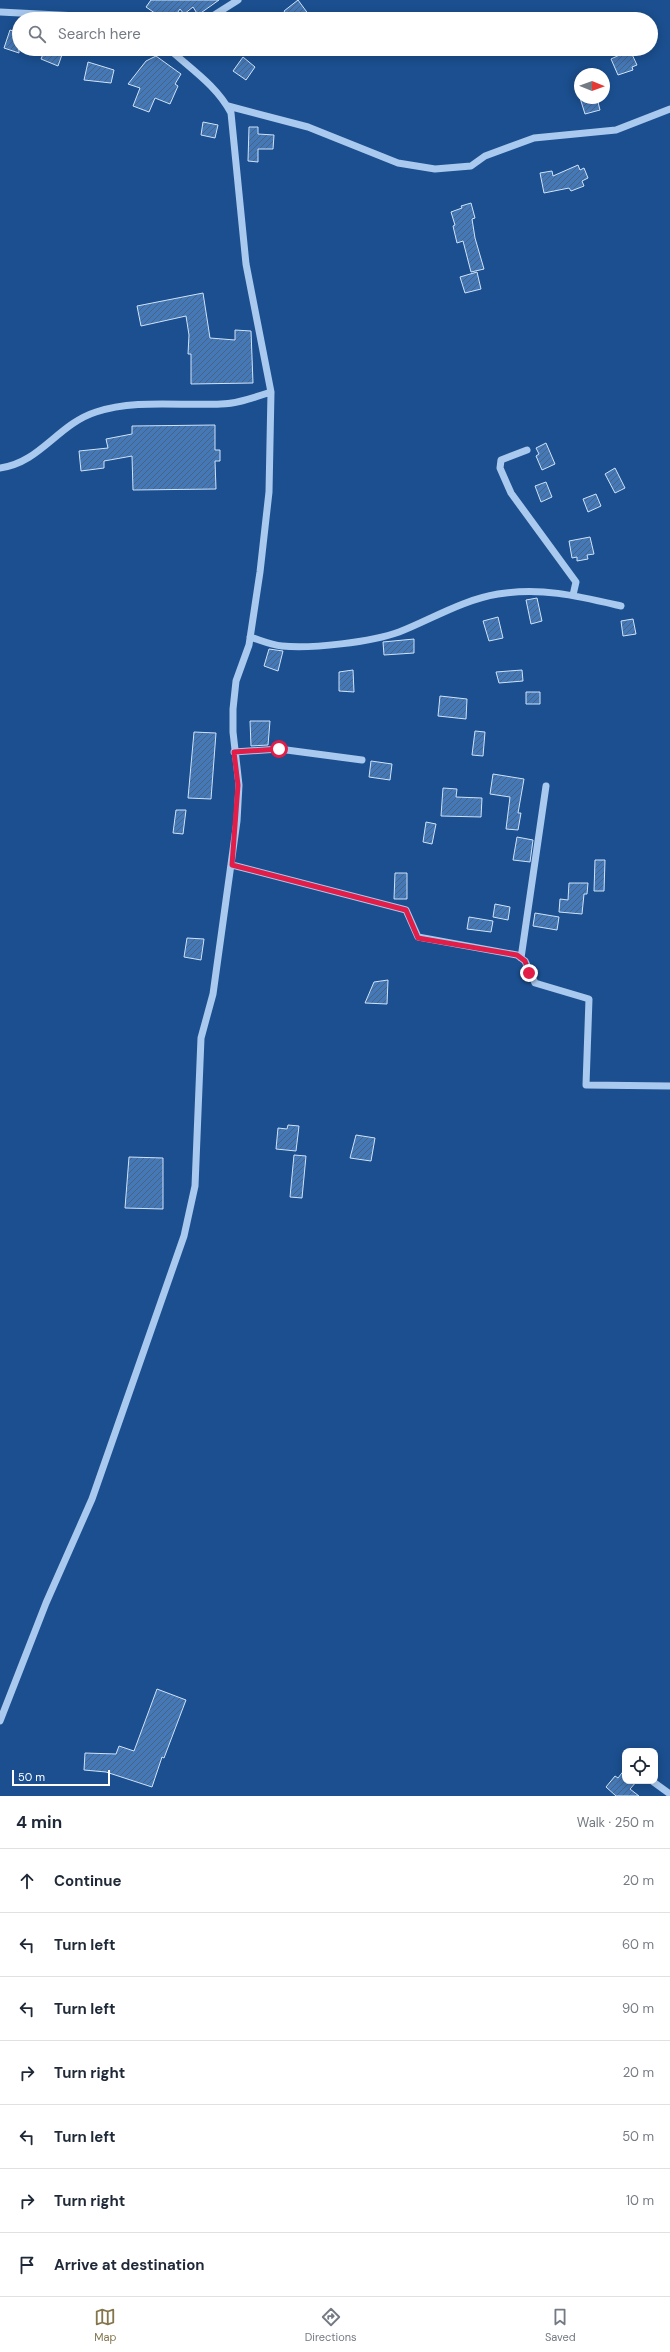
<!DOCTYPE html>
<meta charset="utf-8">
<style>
:root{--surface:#fff;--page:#f2f2f3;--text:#1f2937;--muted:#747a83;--line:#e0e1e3;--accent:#84754c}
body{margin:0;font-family:"DM Sans",sans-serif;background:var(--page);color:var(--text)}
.controls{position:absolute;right:12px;bottom:12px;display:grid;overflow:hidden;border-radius:8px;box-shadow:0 2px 10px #0003}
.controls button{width:36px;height:36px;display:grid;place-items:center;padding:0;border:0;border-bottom:1px solid var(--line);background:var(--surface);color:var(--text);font:20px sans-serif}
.compass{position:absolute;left:574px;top:68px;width:36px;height:36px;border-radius:50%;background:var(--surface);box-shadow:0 2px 10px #0003;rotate:91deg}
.scale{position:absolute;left:12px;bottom:10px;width:98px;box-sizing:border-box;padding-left:4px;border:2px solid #fff;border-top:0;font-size:11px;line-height:14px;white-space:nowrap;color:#fff;-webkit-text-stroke:3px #1b4f8f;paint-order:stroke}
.stop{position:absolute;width:12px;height:12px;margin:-9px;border:3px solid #e11d48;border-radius:50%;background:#fff}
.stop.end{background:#e11d48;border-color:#fff;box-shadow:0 1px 4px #0008}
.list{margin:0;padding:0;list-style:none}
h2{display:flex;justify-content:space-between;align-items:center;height:52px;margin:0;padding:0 16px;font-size:17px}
h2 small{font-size:13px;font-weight:400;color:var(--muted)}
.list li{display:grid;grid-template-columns:26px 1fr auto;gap:12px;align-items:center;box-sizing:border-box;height:64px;padding:0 16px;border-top:1px solid var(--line)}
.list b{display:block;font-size:15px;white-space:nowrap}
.list em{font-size:13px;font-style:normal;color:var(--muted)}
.icon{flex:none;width:22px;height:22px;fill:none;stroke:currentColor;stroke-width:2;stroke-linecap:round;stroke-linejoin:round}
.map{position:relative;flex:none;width:670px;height:1796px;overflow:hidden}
.search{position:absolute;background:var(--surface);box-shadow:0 2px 10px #0003;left:12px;right:12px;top:12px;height:44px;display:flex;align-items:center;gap:10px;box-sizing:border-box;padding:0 14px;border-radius:22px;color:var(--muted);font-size:15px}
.sheet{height:500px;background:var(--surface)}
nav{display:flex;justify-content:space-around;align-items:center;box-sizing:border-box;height:56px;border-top:1px solid var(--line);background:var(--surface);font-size:11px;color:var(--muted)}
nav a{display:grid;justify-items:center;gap:2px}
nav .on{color:var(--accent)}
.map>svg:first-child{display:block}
.building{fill:url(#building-hatch);stroke:#cfe3fa}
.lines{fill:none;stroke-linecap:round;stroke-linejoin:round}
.minor{stroke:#a9c9ee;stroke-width:7}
.route{stroke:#e11d48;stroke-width:5}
</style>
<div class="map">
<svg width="670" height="1796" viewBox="0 0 670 1796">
<defs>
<pattern id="building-hatch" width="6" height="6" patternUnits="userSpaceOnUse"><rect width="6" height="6" fill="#4478b7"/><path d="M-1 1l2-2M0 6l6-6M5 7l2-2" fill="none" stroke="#486282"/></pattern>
</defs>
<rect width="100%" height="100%" fill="#1b4f8f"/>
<path class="building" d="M151,0H219L198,15L193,7L184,14L180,9L173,19L165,13L162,18L146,7Z
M298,0L309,15L303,19H289L284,11Z
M10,30L19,33V53L4,48Z
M45,49H64L58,66L41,59Z
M630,50L637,65L632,67L633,70L618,75L611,59Z
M156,56L181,74L175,84L178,86L170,104L155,98L149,112L133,106L140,88L128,84L146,61Z
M243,57L255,67L246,80L233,71Z
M88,62L114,70L111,83L84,80Z
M580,98H597L600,110L585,114Z
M203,122L218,125L215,138L201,135Z
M249,127H258V134L274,135L273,149H258V162L248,161Z
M578,165L580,170L584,168L588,178L582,181L584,186L571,191L569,188L544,193L540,173L552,171L553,176Z
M471,203L475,218L472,219L475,238L484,269L471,272L463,241L457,243L453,226L455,225L451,212L462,208L461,206Z
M477,272L481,289L465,293L460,277Z
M203,293L210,338L235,340V330L251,331L253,383L191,384V354H188L189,335L186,316L141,326L137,306Z
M215,425V450H220V461H215L216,489L133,490L132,456L104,461V468L81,471L79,451L108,448L106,439L132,434V426Z
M546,443L555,464L542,470L536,456L539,454L536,448Z
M615,468L625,488L615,493L605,474Z
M546,482L552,497L541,502L535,486Z
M596,494L601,506L588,512L583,499Z
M590,537L594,554L587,555L588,559L577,561V557L572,558L569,541Z
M537,598L542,621L531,624L526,600Z
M498,617L503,638L489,641L483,621Z
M633,619L636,634L623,636L621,621Z
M414,639V653L384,655L383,642Z
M269,649L283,651L278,671L264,666Z
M353,670L354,692L339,691V672Z
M522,670L523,681L499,683L496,672Z
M526,692H540V704H526Z
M440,696L467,699L466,719L438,716Z
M250,721H270L268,745L251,746Z
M475,731L485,732L483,756L472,755Z
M194,732L216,733L211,799L188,798Z
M371,761L392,764L390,780L369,777Z
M493,774L524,779L518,813H521L518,830L506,829L510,797L490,794Z
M443,788L457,789L456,797L482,798L481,817L441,816Z
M176,810H186L183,834L173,833Z
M426,822L436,824L432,844L423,842Z
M517,837L533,840L530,862L513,860Z
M595,860H605L604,891H594Z
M395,873H407V899H394Z
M569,883H588L587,894H584L582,914L559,912L560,899L568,900Z
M495,904L510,907L508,920L493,917Z
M535,913L559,917L557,930L533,926Z
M469,917L493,921L491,932L467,929Z
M187,938L204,939L201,960L184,957Z
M388,980L387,1004L365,1003L374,982Z
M288,1125L299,1126L296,1151L276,1149L278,1128L287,1129Z
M356,1135L375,1138L371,1161L350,1158Z
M294,1155L306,1156L302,1198L290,1197Z
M129,1157L163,1158V1209L125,1208Z
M157,1689L186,1700L164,1758L162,1757L152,1787L106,1772L84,1770L85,1753L116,1754L119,1746L134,1751Z
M625,1769V1781H637L630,1789L639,1796H616L606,1787L615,1776L618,1778Z"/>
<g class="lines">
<path class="minor" d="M0,12L78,16L99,19
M208,19L238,0
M228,106L308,127L398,163L435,169L471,166L485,156L534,138L616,130L670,109
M527,450L501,460L500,468L511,493L576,582L573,595
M0,468C40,463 58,424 96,412C135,399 180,406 221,404C238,404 255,397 271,392
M250,637C260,640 271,645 282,646C311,649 372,642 399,632C432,619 462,600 498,594C542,587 578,596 621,606
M234,752L279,749L362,760
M232,865L406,910L418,937L517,955L525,961L535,983L589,999L586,1085L670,1086
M521,958L546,786
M0,1721L46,1603L92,1499L184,1236L195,1186L201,1038L213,994L237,821L239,785L233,732V709L236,681L249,645L260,572L269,492L271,392L246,264L231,113C217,86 191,69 169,49
M652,1781L670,1794"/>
</g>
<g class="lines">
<path class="route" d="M279,749L234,752L238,785L232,865L406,910L418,938L517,955L525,961L529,973"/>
</g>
</svg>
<div class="controls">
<button><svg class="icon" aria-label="locate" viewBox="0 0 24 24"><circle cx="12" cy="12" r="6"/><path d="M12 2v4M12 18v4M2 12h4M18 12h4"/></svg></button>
</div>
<svg class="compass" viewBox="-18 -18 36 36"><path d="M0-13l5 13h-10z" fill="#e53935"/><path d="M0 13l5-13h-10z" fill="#747a83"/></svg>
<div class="scale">50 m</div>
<div class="stop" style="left:279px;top:749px"></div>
<div class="stop end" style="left:529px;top:973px"></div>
<div class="search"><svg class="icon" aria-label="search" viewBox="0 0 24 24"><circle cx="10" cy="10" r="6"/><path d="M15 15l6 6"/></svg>Search here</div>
</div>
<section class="sheet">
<h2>4 min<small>Walk · 250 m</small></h2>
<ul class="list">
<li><svg class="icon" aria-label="ahead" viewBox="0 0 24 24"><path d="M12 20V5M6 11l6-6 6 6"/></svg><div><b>Continue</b></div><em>20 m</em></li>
<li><svg class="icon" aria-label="left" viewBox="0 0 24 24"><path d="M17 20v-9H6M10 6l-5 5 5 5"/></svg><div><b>Turn left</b></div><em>60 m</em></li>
<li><svg class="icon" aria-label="left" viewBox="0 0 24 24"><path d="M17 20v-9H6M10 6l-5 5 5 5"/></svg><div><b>Turn left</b></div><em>90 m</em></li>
<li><svg class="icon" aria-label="right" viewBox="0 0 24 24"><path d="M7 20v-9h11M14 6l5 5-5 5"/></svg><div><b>Turn right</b></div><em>20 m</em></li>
<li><svg class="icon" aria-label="left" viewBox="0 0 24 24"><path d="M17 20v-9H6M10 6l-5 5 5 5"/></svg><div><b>Turn left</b></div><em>50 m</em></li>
<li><svg class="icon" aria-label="right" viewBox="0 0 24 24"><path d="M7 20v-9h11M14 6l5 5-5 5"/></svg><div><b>Turn right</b></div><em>10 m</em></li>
<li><svg class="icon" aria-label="arrive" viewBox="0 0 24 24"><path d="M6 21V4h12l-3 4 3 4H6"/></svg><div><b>Arrive at destination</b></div></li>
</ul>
</section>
<nav>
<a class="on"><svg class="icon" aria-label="map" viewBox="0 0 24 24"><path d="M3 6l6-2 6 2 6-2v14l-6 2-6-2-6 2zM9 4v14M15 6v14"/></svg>Map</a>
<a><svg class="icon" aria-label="directions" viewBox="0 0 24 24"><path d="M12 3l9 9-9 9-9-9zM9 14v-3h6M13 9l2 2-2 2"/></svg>Directions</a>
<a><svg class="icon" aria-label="saved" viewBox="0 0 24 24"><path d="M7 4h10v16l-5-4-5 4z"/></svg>Saved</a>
</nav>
